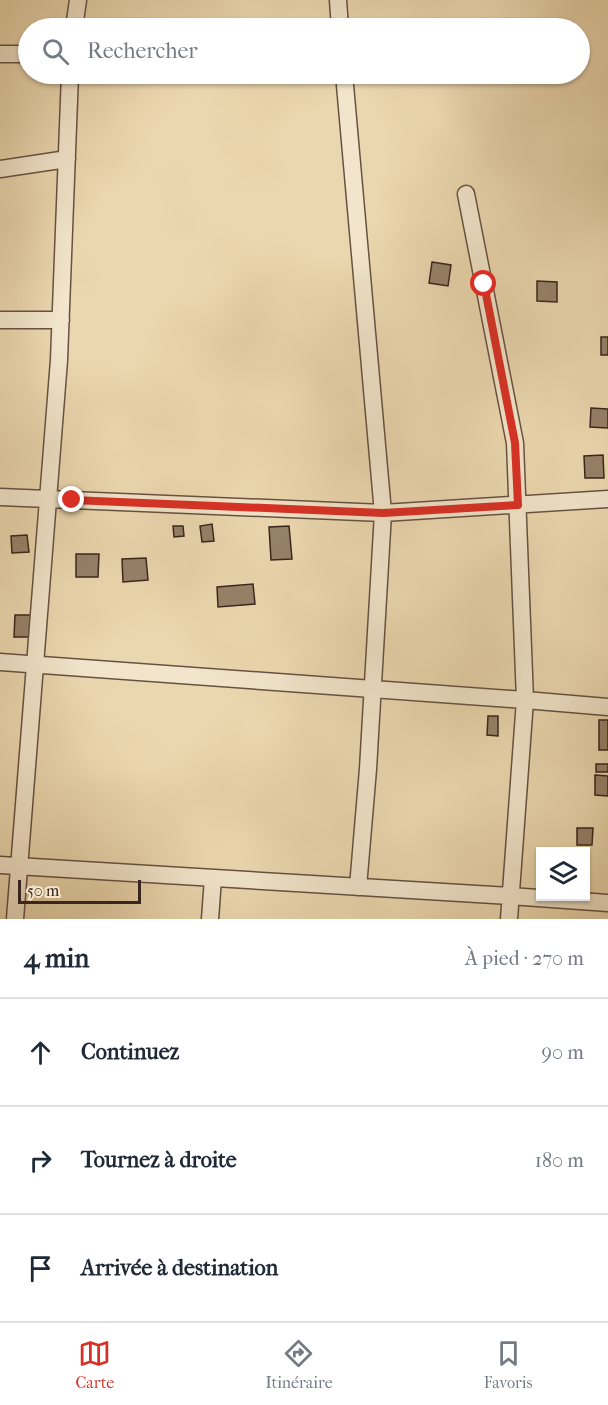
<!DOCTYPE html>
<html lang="fr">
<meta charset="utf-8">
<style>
:root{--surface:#fff;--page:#f6f6f7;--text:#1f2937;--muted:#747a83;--line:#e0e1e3;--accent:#d93025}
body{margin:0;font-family:"IM FELL French Canon",serif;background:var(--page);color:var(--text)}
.controls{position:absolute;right:18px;bottom:18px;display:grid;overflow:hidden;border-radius:0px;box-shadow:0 2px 4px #0004}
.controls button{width:54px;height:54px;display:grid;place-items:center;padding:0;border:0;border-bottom:2px solid var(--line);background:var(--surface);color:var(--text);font:30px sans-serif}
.scale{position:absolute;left:18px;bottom:15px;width:123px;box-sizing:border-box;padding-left:6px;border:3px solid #39261e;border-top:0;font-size:16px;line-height:21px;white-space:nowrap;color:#39261e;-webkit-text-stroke:4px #f2e5cb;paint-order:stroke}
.stop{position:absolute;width:18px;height:18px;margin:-14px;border:4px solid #d93025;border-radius:50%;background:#fff}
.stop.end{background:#d93025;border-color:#fff;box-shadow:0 2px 6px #0008}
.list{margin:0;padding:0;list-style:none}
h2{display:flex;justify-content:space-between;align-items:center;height:78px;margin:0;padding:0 24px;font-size:26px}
h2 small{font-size:20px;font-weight:400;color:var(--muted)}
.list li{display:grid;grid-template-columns:39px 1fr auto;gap:18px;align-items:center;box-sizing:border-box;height:108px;padding:0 24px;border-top:2px solid var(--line)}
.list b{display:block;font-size:22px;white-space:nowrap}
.list em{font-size:20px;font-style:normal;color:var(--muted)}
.icon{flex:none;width:33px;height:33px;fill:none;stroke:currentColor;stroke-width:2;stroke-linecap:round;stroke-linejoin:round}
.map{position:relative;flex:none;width:608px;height:919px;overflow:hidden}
.search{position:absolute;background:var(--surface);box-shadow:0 2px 4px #0004;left:18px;right:18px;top:18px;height:66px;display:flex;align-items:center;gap:15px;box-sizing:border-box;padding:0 21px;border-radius:33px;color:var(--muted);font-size:22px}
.sheet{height:402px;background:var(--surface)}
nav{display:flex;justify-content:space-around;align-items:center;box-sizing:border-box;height:84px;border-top:2px solid var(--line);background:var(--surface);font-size:16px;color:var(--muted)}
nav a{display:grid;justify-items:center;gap:3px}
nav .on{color:var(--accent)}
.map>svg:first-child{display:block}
.building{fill:#968269;stroke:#39261e;stroke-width:1.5}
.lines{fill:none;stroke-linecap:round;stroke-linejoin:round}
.minor-casing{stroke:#665242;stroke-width:19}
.minor{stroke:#f2e5cb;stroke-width:16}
.route{stroke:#d93025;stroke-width:8}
</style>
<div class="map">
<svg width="608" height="919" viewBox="0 0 608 919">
<rect width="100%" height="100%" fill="#ebd7af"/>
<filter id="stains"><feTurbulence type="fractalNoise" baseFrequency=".00333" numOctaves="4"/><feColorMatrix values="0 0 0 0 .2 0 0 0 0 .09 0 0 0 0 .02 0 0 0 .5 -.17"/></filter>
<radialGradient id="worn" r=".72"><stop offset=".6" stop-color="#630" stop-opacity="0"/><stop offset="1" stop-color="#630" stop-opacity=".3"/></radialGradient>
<path class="building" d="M432,262L451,265L448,286L429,283Z
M537,281L557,282V302L537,301Z
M601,337H608V355H601Z
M591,408L608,409V428L590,427Z
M603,455L604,478H585L584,456Z
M212,524L214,541L202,542L200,526Z
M173,526H183L184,536L174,537Z
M289,526L292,559L271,560L269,527Z
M27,535L29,552L12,553L11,536Z
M76,554H99L98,577H76Z
M146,558L148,580L123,582L122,559Z
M253,584L255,604L218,607L217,587Z
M15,615H36L35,637H14Z
M488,716H498V736L487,735Z
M599,720H608V750H599Z
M596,764H608V772H596Z
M595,775L608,776V796L595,795Z
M577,828H593L592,845H577Z"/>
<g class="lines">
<g class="minor-casing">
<path id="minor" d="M338,0L340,28
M74,28L78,0
M0,54H28
M344,74L383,513L368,769L358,887
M0,169L67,159
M466,194L515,443L525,700L509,919
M0,320H61
M0,497L383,513L608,499
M0,662L525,700L608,707
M0,865L510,896L608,903
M15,919L59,360L70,74
M210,919L213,878"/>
</g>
<use href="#minor" class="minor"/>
</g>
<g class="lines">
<path class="route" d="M72,500L383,513L518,505L515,443L484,284"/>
</g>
<rect width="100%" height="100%" filter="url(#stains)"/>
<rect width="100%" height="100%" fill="url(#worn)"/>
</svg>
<div class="controls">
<button><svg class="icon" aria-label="layers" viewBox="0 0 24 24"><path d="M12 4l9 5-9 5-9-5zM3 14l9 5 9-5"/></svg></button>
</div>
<div class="scale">50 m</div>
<div class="stop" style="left:484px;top:284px"></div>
<div class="stop end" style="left:72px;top:500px"></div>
<div class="search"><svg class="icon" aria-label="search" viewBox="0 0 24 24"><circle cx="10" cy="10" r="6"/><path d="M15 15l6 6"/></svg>Rechercher</div>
</div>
<section class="sheet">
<h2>4 min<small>À pied · 270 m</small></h2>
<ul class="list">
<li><svg class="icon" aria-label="ahead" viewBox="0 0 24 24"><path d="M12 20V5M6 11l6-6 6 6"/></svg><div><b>Continuez</b></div><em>90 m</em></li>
<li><svg class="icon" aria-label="right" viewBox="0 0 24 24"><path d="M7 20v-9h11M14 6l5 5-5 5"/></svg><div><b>Tournez à droite</b></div><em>180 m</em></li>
<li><svg class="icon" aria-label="arrive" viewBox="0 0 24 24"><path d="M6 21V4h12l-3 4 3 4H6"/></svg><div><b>Arrivée à destination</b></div></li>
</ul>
</section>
<nav>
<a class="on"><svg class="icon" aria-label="map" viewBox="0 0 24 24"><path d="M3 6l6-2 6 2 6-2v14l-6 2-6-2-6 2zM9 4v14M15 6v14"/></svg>Carte</a>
<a><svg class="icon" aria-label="directions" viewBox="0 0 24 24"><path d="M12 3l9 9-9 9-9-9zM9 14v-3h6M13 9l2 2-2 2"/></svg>Itinéraire</a>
<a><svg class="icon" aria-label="saved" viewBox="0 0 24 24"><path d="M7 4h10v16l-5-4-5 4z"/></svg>Favoris</a>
</nav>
